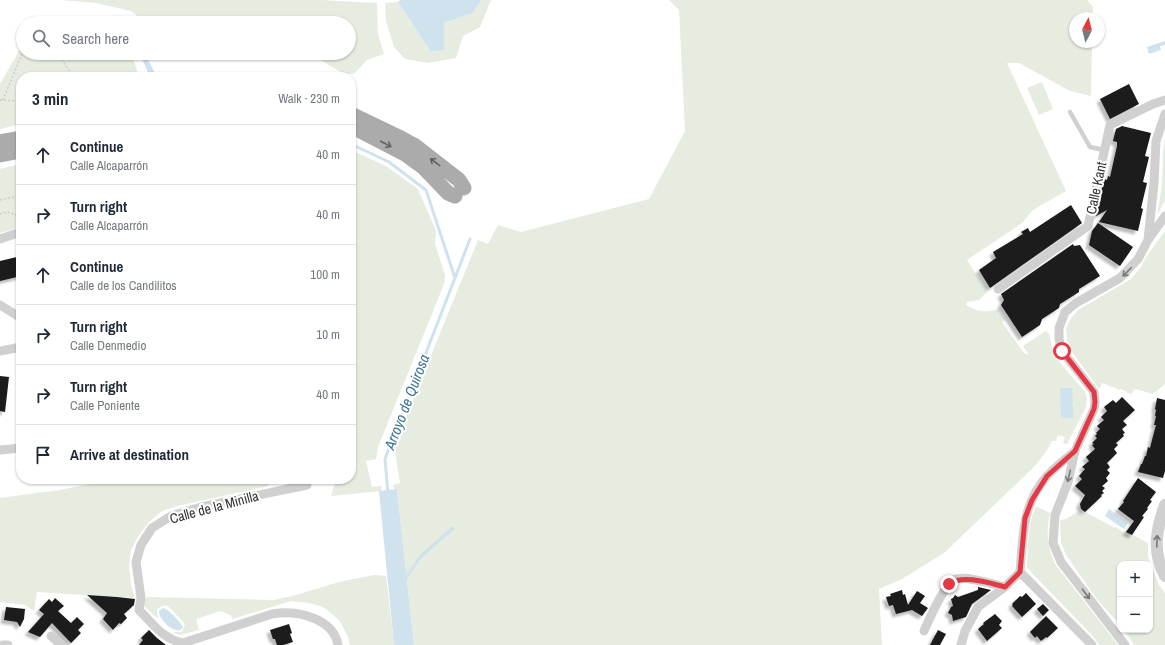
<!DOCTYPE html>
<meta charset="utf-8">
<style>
:root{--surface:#fff;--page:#f6f6f7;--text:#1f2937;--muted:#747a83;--line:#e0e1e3}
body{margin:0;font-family:"Archivo Narrow",sans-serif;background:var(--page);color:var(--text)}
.controls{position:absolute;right:12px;bottom:12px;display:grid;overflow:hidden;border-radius:8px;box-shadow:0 1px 3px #0004}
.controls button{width:36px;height:36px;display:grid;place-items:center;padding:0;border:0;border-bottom:1px solid var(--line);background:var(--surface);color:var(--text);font:20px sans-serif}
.compass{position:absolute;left:1069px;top:12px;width:36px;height:36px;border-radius:50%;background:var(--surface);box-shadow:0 1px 3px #0004;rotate:7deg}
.stop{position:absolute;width:12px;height:12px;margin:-9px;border:3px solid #e63946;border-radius:50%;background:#fff}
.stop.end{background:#e63946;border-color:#fff;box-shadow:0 1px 4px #0008}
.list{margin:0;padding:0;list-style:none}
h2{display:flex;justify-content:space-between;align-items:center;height:52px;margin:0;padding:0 16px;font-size:17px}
h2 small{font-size:13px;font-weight:400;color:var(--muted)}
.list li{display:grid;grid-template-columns:26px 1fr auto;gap:12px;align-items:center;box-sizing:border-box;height:60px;padding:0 16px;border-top:1px solid var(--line)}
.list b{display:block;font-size:15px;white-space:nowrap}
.list p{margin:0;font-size:13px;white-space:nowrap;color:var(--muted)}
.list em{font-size:13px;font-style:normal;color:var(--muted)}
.icon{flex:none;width:22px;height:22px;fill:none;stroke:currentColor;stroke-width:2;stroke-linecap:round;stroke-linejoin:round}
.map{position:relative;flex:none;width:1165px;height:645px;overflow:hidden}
.search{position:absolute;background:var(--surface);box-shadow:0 1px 3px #0004;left:16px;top:16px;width:340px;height:44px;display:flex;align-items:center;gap:10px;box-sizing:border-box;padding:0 14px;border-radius:22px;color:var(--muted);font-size:15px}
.panel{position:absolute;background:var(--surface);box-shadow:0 1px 3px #0004;left:16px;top:72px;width:340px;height:412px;border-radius:16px}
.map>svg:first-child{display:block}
.green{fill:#e6ecdf;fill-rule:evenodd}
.water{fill:#cfe2ee}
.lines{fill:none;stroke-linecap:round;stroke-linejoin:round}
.stream{stroke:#cfe2ee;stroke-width:3}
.building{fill:#1a1a1a;filter:url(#shadow)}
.path{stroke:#cdcdcd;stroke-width:1.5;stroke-dasharray:2 2;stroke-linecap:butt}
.service{stroke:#d0d0d0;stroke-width:4.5}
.minor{stroke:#d0d0d0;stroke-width:9}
.tertiary{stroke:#d0d0d0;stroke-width:12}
.primary{stroke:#ababab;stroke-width:15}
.oneway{stroke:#636363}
.oneway2{stroke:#7a7a7a}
.route{stroke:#e63946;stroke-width:5}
.labels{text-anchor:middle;stroke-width:4;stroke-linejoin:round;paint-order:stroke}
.street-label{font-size:14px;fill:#333;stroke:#fff}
.water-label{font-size:15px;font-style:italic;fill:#3f7597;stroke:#fff}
</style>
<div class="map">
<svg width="1165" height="645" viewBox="0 0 1165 645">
<defs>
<filter id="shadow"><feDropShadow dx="-3.5" dy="3.5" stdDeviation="1" flood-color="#0004"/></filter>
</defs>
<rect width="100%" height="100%" fill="#fff"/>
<path class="green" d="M62,0H321L377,3L378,34L384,54L367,60L354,74H344L309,53H349V23H146L131,11L96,3Z
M481,0H491L480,27L463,36L456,58L428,63L405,59L394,47L386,21L385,3L398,2L431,52L444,50V23L473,13Z
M669,0H1087L1093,7V18H1075V42H1092L1091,96L1070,91L1019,63H1007L1066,191L1033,210L1022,223L967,260L987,292L979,300L967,302L966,305C978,312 985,313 998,309L1005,320L1002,322L1024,353L1029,355L1023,346L1046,331L1048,333H1049L1054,356L1085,392L1087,398L1086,407L1067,444L1063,443L1065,437L1058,435L1056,441H1052L1045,453L1034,467L944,553L902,579L879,589L882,645H414L397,489H394L393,485L400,483L395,451L399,434L478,240L488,244L498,225L521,232L649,199L685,131L679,10ZM1071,400L1074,405L1061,418V405Z
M23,44V53H124L134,61L139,77H21V124L0,129V84Z
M1042,82L1053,109L1039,115L1027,88Z
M1165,139V200L1157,216L1162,185L1163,151Z
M351,150L386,166L418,189L436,231L435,244L445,275L444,284L378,447L376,459L366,461L372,487L382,486L381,491L331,496L336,479H351Z
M21,164V227L0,233V169Z
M1165,231V384L1153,394L1135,389L1131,394L1121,389L1120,390L1102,383L1099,389L1070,349L1067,339L1066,328L1072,317L1078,310L1131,279L1141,267L1146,257Z
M115,479H268L269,482L268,486L177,506L162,511L149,522L139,535L131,550L129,566L131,584L134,596L133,598L37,592L34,611L25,605L0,602V498L60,490Z
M1036,506L1050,513C1046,533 1047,545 1055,564L1118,645H1099L1092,635L1029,570L1027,567C1028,547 1027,524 1036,506Z
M1077,512L1082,516L1085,512L1115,528L1116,527L1124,533L1126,531L1148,543V557L1159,585L1165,593V645H1134L1125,630H1150V564H1120V625L1096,598L1066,555L1061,542L1060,520L1066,519Z
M374,575L386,576L394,645H350L348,637L340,621L325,608L310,603L291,601L232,619L231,615L220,611L196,619L199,630L180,635L173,633L175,632H182L185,624L168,606C164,605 160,606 157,610L158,617L157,618L142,604L147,597L274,600L296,595L339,582Z"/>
<path class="water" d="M400,0H481L473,13L444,23V50L431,52L398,2Z
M1165,41V45L1160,46L1161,50L1149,54L1147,47Z
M136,53H143L147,58L157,77H150L143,61Z
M1060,388H1072C1072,398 1074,407 1073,418H1061Z
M397,489L414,645H394L379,491Z
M1109,509L1128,523L1124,529L1105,516Z
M163,608C169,609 180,622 183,627L181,630C173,633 158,619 159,611Z"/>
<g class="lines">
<path class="stream" d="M351,144L389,162L426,190L455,278
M388,493L385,459L470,239
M404,581L420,557L453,528"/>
</g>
<path class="building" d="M1129,84L1139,104L1110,119L1100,99Z
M1122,126L1151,133L1145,156L1149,157L1143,182L1147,183L1141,208L1143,209L1138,231L1099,222L1107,210L1096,216L1104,179L1107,180L1108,176L1110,177L1117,146V142L1113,141L1116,129Z
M1071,205L1082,223L990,288L979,270L996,258L993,252L1023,234L1021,232L1028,228L1030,232Z
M1098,223L1133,247L1120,266L1089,245L1092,231Z
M1073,244L1074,246L1080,245L1100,276L1079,289V292L1060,304L1059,308L1042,319L1040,325L1022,337L1001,305L1004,300L1001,294Z
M21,256V276L0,281V261Z
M0,376L9,377L5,412L0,411Z
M1122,397L1135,410L1123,421L1127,425L1122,429L1125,433L1123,434L1124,436L1116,443L1118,445L1114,449L1117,453L1107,463L1110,467L1107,470L1110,473L1106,478L1108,481L1102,486L1105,488L1102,491L1104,493L1101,495L1102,496L1085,512L1081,509L1080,504L1085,495L1075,486L1082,479L1079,476L1085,469L1082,467L1089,461L1086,457L1095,449L1092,445L1094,444L1092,443L1097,438L1095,436L1097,434L1096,433L1100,429L1097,426L1104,420L1101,417L1107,411L1104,407L1113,400L1116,403Z
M1157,398L1165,400V471L1163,478L1138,472L1141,464H1142L1145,456H1146L1148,447L1150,448L1152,440L1156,425H1154L1156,416H1155L1156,410L1155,409Z
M1138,478L1156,492L1150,500L1152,501L1147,508L1148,509L1142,516L1144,517L1132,535L1126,532L1134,521L1118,509L1124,502L1123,501Z
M978,587L991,590L972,604L966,617L953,621L952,615L948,613L951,607L953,606L951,599L953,598L955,595L958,597L978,590Z
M902,590L903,595L905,594L908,605L917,591L925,596L920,603L928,608L922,616L912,610L896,614L893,605L889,606L886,597L891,596L890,594Z
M1026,593L1036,604L1022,617L1012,606L1013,605L1012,604L1020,596L1022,597Z
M87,595L117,597L135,599L134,605L124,614L127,618L121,624L119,623L113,630L103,619L107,613Z
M55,598L64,606L58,611L71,623L77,617L84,624L78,630L81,633L71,643L52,623L40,637L28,632L44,614L39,610L49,599L52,602Z
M1043,604L1049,610L1043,616L1037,609Z
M6,607L25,609L24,619L20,627L17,622L4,620Z
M995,614L1002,621L999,625L1002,628L987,641L978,629L984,624L983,623Z
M1046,616L1058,628L1047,638L1046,637L1041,641L1037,636L1035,638L1030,632Z
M289,624L292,633L290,634L293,642L283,645H277L275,639H273L270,630Z
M149,630L157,638L166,645H139L143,640L141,638Z
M938,630L946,634L940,645H930Z"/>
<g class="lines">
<path class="path" d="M57,53L74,77
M0,100L21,101
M3,100L23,51
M21,189V191
M0,200L21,195
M0,214L7,212L17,215L20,223"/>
<path class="service" d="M1070,112L1090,147L1104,150"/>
<path class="minor" d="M0,239L21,232
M1148,240L1165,216
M998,289L1088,226L1110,125L1153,104L1165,100
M0,305L21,318
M0,351L21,347
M0,450L21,448
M1075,451C1066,459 1055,467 1047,476C1022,504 1023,536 1020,572L1092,645
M307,485L201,507L171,516L152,528L141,545L136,562L141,598L139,610C152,623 164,640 183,643L272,614C295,610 333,617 338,645
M924,631C929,620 945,582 956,579C969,576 992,584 1005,587
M51,636L61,645
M2,645H8
M961,645L965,631L978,607L1005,587L1020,572
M1125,645L1061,562L1053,543L1055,515L1068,482L1075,451L1094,409L1095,402L1094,392L1062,351L1059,339V328L1065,312L1076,303L1120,278L1138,259L1148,240L1154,183L1156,141L1165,114"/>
<path class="tertiary" d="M1165,505C1156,530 1152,552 1165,576"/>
<path class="primary" d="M351,114L401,138L414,145L459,180L464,188
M351,126L405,154L424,168L448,193L455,196
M0,142L21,138
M0,155L21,151"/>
</g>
<defs><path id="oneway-shaft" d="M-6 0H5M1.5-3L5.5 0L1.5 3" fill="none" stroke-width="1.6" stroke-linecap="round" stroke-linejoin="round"/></defs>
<g class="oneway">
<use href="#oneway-shaft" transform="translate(386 144) rotate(28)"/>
<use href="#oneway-shaft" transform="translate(435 162) rotate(-143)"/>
</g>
<g class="oneway2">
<use href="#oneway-shaft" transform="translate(1127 272) rotate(134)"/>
<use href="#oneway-shaft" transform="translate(1069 476) rotate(104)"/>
<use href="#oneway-shaft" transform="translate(1157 541) rotate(-88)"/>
<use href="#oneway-shaft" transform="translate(1086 594) rotate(53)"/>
</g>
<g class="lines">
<path class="route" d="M949,584C963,574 989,583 1005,587L1020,572L1025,518L1032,500L1047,476L1075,451L1094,409L1095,402L1094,392L1062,351"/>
</g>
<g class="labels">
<g class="street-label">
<text transform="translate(1096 188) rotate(-78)" y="5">Calle Kant</text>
<text transform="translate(214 507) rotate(-15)" y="5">Calle de la Minilla</text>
</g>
<g class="water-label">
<text transform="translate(407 402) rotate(-69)" y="5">Arroyo de Quirosa</text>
</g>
</g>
</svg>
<div class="controls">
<button>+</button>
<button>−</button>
</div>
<svg class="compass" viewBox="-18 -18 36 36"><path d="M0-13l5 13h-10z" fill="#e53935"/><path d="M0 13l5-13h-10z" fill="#747a83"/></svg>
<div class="stop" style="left:1062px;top:351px"></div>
<div class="stop end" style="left:949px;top:584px"></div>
<div class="search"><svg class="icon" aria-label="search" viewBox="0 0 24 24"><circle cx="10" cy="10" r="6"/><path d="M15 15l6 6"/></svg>Search here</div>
<section class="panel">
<h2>3 min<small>Walk · 230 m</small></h2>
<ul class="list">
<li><svg class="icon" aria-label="ahead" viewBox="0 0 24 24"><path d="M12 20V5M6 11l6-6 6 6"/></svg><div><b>Continue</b><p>Calle Alcaparrón</p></div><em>40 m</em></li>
<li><svg class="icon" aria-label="right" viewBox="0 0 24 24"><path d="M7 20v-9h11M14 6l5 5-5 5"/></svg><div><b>Turn right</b><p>Calle Alcaparrón</p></div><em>40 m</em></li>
<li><svg class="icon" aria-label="ahead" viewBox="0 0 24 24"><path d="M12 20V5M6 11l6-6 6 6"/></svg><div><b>Continue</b><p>Calle de los Candilitos</p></div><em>100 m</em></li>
<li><svg class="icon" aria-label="right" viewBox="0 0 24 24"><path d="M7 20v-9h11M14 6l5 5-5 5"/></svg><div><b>Turn right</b><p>Calle Denmedio</p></div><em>10 m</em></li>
<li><svg class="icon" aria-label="right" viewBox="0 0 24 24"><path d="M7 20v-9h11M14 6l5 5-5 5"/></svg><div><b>Turn right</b><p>Calle Poniente</p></div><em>40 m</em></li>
<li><svg class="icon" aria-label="arrive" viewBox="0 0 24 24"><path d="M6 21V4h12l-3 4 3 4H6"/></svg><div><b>Arrive at destination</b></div></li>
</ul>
</section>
</div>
